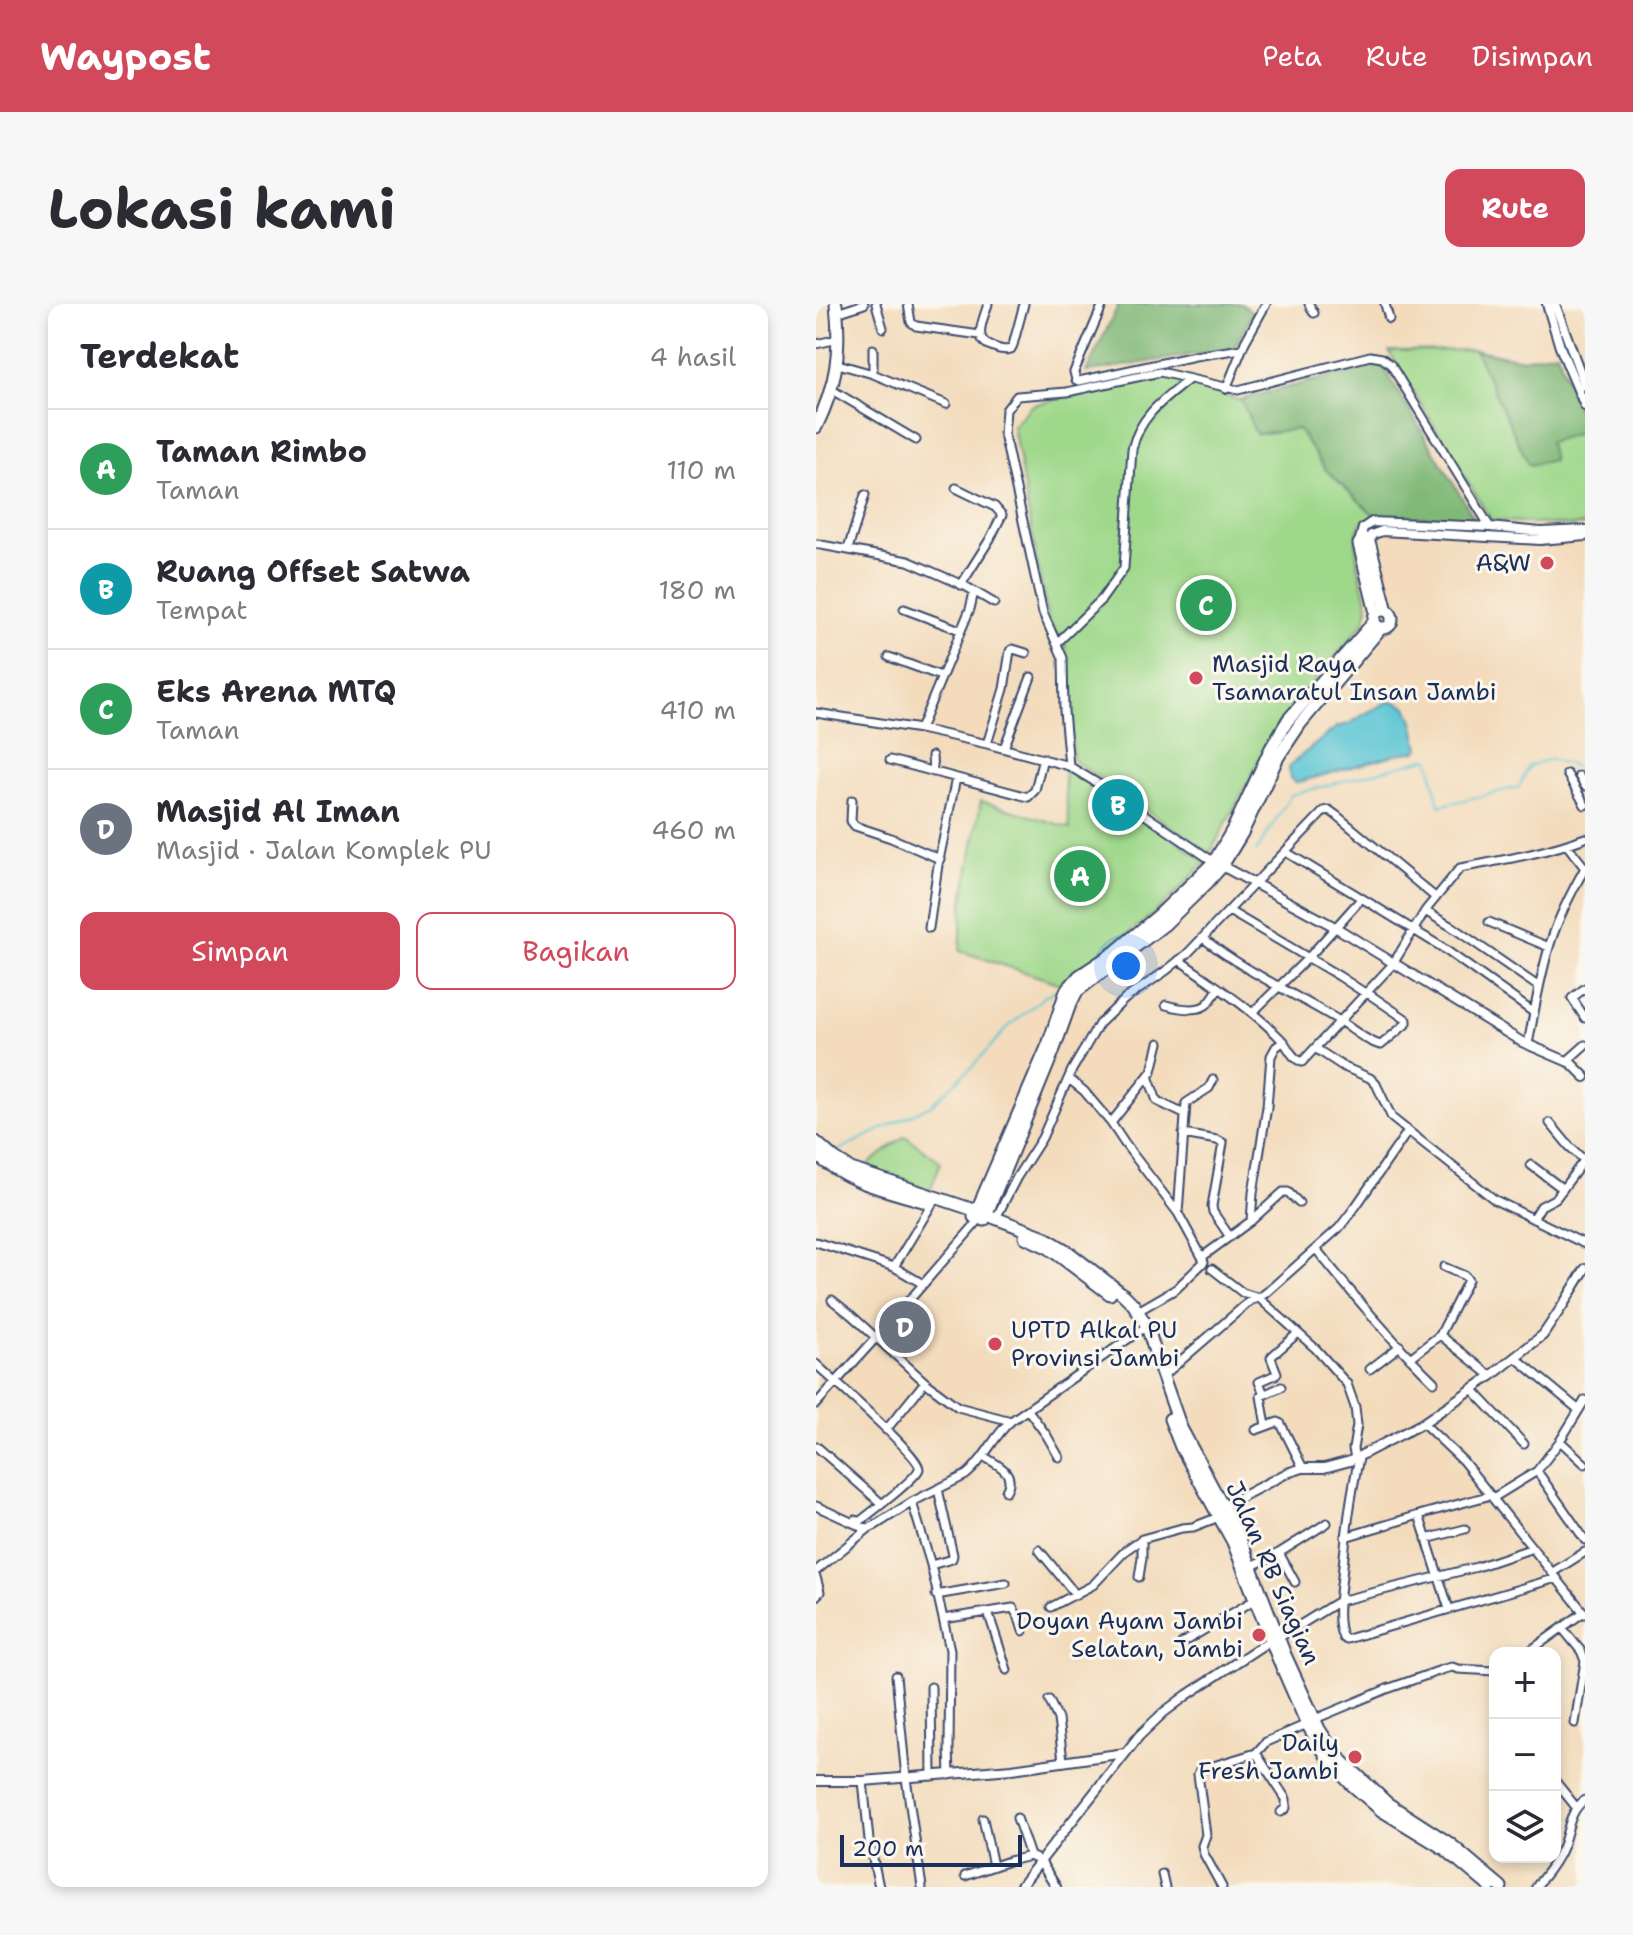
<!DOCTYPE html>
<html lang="id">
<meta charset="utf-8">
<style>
:root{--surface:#fff;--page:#f7f7f7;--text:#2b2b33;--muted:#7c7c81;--line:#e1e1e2;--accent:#d1495b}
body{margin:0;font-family:"Shantell Sans",sans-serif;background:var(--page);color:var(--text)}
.controls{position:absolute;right:24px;bottom:24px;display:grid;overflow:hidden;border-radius:16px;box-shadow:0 4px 12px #0003}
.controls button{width:72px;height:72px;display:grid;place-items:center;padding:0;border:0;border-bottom:2px solid var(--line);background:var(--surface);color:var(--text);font:40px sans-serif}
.scale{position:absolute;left:24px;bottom:20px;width:182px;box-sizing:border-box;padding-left:8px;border:4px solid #1b2f5e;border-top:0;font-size:22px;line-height:28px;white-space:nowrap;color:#1b2f5e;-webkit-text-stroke:6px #fbf7ec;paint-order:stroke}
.you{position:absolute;left:310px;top:662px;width:28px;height:28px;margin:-20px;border:6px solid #fff;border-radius:50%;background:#1a73e8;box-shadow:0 0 0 12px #1a73e833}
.badge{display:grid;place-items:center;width:52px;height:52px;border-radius:50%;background:var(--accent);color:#fff;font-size:26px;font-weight:700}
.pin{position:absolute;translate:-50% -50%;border:4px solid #fff;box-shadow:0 2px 8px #0006}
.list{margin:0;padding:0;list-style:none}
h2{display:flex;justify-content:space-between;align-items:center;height:104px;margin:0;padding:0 32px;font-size:34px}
h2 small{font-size:26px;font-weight:400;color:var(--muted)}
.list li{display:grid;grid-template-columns:52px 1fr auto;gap:24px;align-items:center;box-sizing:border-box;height:120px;padding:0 32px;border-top:2px solid var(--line)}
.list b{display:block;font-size:30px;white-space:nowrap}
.list p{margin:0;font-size:26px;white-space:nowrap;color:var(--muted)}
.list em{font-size:26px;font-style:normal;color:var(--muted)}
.actions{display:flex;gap:16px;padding:24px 32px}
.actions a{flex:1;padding:18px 0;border:2px solid var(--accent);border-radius:16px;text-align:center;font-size:28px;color:var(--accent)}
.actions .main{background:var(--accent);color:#fff}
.icon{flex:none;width:44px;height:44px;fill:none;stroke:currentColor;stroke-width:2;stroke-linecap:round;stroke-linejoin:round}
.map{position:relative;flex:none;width:769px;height:1583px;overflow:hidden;border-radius:16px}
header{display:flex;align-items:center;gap:48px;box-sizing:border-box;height:112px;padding:0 40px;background:var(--accent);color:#fff}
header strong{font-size:38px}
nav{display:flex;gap:44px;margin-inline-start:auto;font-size:28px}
.intro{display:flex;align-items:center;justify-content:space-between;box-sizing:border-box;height:192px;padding:0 48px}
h1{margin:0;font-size:56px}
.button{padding:20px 36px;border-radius:16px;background:var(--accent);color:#fff;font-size:28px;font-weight:700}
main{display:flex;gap:48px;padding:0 48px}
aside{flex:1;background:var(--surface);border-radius:16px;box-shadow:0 4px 12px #0003}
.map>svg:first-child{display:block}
.green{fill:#9fd88b;stroke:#5d8474;stroke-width:2}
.forest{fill:#7fb877;stroke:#4d746a;stroke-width:2}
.water{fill:#5ac5d4;stroke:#3a7a99;stroke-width:2}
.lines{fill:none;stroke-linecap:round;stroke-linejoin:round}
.stream{stroke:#5ac5d4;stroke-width:2}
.minor-casing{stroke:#3b496c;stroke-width:11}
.tertiary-casing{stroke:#3b496c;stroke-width:12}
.trunk-casing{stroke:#3b496c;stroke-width:15}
.minor{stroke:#fff;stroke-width:7}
.tertiary{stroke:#fff;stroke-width:8}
.trunk{stroke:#fff;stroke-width:11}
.poi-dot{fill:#d1495b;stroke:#fbf7ec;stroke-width:3}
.labels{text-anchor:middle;stroke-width:6;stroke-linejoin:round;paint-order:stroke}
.poi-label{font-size:24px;fill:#1b2f5e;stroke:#fbf7ec;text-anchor:end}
.street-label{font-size:24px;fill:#1b2f5e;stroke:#fbf7ec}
</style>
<header>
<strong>Waypost</strong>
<nav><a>Peta</a><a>Rute</a><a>Disimpan</a></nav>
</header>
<div class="intro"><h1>Lokasi kami</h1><a class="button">Rute</a></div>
<main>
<aside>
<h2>Terdekat<small>4 hasil</small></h2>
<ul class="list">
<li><span class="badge" style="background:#2e9e5b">A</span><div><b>Taman Rimbo</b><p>Taman</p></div><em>110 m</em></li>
<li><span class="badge" style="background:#0f9aa8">B</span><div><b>Ruang Offset Satwa</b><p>Tempat</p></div><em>180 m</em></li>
<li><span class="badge" style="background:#2e9e5b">C</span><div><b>Eks Arena MTQ</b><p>Taman</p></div><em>410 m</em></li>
<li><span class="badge" style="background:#6b7280">D</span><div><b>Masjid Al Iman</b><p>Masjid · Jalan Komplek PU</p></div><em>460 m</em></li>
</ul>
<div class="actions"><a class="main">Simpan</a><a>Bagikan</a></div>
</aside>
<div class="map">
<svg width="769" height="1583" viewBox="0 0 769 1583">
<rect width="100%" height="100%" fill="#fbf7ec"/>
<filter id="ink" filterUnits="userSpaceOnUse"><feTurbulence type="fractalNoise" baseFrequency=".0125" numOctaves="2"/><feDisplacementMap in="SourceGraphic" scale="16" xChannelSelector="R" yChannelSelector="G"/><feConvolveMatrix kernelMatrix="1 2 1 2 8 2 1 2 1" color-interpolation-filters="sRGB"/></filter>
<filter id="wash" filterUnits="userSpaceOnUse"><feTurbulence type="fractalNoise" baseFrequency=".006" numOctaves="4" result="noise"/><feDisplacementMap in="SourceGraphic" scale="32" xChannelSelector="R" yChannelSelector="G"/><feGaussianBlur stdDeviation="1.8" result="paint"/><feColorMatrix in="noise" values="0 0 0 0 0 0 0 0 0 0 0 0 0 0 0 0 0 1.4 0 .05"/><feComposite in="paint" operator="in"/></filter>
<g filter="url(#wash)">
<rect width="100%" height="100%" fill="#f3dbbc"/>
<path class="green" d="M661,46L707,55L741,48L769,120V221L756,222L675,216L573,47Z
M565,59L658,214L560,213C556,214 551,215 548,217C530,231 547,278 551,297L552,304L547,320L463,420L394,549L257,456L249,339L232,318L197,122L216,101L348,70L422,96Z
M248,465C296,483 348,527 389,558L364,585L335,612L245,680L144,647L147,597L165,497L254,524L249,484Z
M89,832L125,858L114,886L49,863Z"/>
<path class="forest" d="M303,0H425L437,8L418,44L270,68Z
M659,47L706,55L741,48L769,127L733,138L737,156L713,161Z
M565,59L658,214L560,213L510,166L482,125L440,130L425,96Z"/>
<path class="water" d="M572,398H580L591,403L597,417L603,444L601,447L582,450L483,478H478L474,474L473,464L481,455L521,423L533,420L550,409Z"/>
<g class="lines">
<path class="stream" d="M440,548L475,491L613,454L623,502L703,483L713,462L736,455L769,466
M23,846L115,801L157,762L192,723L229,692L246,683"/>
</g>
</g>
<g filter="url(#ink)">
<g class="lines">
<g class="minor-casing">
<path id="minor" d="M60,0L67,24
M92,0L95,18L100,22L164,31
M172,0C168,14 156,36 175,42C183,45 188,47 195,45L197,41L208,0
M287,0L258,68L260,76L263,77L379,52L426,45
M493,0L498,9
M569,0L573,15
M21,9L48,0
M0,40L22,35
M57,45V70
M22,60L57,70L130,100
M410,85L429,38L450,0
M16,86L100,136
M140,184L179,203L186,211L174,235L145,281
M0,240L92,257L149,282L178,299
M32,245L49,191
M88,305L144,326
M241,339L286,295L308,264L316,145C324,112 347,96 372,76
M73,353L125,372
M0,409L104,425L171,440L253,462L294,487L398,558
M104,425L154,305L158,288
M171,440L188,385L194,347L197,345L210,349
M188,444L215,373
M116,452L117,468
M74,456L212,493L219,486L227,454
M253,462L248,407L247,354L227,309L188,130L190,106L201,92L251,88L344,68L422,86L554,52L566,54L575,61L674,223
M751,470L769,501
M763,472L769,482
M36,496L35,517L39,522L75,534L124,555
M751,541L769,564
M470,548L624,642L717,708
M413,607L523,672L549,689
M609,607L636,623L723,683
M673,618L733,643
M113,624L122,561L140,474
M387,634C428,667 477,689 522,716C536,724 550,738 565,741L591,719V716L550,688
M363,656C398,681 435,704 465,735C473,743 475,754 486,758L577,660L609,607L644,564C687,556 729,549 769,534
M769,684L756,694L769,714
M350,701C361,704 380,708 390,701C395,697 399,690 402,685
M436,709L492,654L545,595
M712,740C719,705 724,671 735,637C743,612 756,587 769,564
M499,744L528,763L554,774L560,780L576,814L679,896L769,940
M751,757L769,741
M332,772L341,797L368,810
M253,775L268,787L295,819L309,840L362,909L386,953L435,917L467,888H472L483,899
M295,819L336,767L343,739
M734,819L753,842L768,856
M367,830L401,836L407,839L396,902L397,908L414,933
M715,861L747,885
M362,909L370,799L393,784L397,776
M180,914L201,873L226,834L256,766L283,720L309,695L351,666L371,650L508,507L513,506L520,511L619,593
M717,915L725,902L740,894L769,855
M435,917L437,889L451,803L455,752L460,743L468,737
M0,938L78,963L107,980
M500,945C537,991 576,1037 618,1078
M78,963L116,900
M396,965L427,989L443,994L500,1045L531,1080L539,1103L541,1121L537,1145L539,1154
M16,996L35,1011L109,1078L142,1103L195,1117
M322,1007L360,985L388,958L386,953
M624,1031L652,976L649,972L628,963
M699,1053L763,1106L769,1096
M594,1054L624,1031L675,1072
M0,1060C14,1074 106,1153 103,1165C100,1175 53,1210 43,1218L39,1216
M554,1065L584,1042
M347,1072L435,996L443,994L451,988L523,924L540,902L592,827
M656,1085L708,1140
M448,1090L443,1078L459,1071L461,1069L455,1054L456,1052L482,1029
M0,1100L77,1015L163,916
M212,1106L231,1132L243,1153
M607,1119L647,1157L769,1310
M450,1122L445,1092L465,1083
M70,1126L109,1078
M440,1126L462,1118L465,1120L487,1164
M744,1137L769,1160
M0,1142L66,1200
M167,1152C181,1161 201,1168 190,1187
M543,1154C534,1193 530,1232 526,1272C524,1292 519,1316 527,1334L531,1335L741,1274
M721,1167L769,1236
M677,1194L721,1167L744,1137L763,1106
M96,1198L115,1261L134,1346L133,1445L134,1471
M0,1202L46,1223L53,1224L58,1222L96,1198L150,1171C169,1156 177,1132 195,1117L325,1026
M529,1233L603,1211
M610,1235L649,1225
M223,1246L260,1291
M463,1249L479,1278
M115,1261L136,1255L137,1251L122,1185
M436,1262L463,1249L511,1219
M0,1267L53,1224
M737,1268L769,1248
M0,1273L4,1288L0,1292
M323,1273L326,1254V1235
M120,1291L190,1279
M235,1303L277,1281L310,1246L326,1235L366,1224L377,1223L403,1213
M633,1305L603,1211L675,1191
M172,1308L191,1366
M127,1315L197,1304L203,1314L207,1327
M747,1325L765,1347L769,1357L759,1419
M462,1332L471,1329L523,1297L661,1263L717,1244
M366,1339L440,1295
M711,1349L768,1308
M80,1372L90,1474L106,1583
M115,1383L116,1472
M233,1396L242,1415L247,1457
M499,1415L571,1385L628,1365L636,1363L642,1365L679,1367
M440,1449L470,1495V1504L465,1508
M47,1477L53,1536L63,1583
M739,1477L760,1503
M201,1514L214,1552
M167,1515L177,1562
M346,1570L349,1583
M149,1572L193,1557L214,1552L224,1557
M406,1583L388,1550L386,1542L390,1531L382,1470L384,1466L440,1449L450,1438L491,1420
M720,1583C729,1571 739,1560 745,1546C753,1529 752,1507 769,1496"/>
</g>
<g class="tertiary-casing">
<path id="tertiary" d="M731,0L744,43L769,102
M739,0L769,82
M543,239L547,224L556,218L674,223L725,228L769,226
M554,241L555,231L566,227L724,236L769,232
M406,562L519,623L706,738L755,759L769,773
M406,1203L471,1169L487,1164H508L534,1157L607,1119L675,1072L727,1031L747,1001L769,965
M0,1477H47L196,1465L309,1449
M224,1557L240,1583
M204,1583L323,1432L347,1409L371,1391L456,1335"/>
</g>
<g class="trunk-casing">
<path id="trunk" d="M0,123C21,80 25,47 20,0
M558 315a9 9 0 1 1 18 0a9 9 0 1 1-18 0Z
M560,309L543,240L547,234L554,241L571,307
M0,838L19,855L35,865L161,907L226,932L251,947L308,991L317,1000L331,1022L344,1064L365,1124L424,1235L469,1351L503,1425L520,1451L571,1499L633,1539L685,1583
M0,850C31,879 71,886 110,898
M158,913L232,741L250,687L263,672L299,648L343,611L398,558L417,525L455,444L472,416L558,318
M168,916L237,748L253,703L261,687L349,620L391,579L406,562L426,529L462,453L484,420L565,324
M209,933L233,944L294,990
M354,1115L365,1143L417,1238L462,1354L491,1420L513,1456L534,1479L565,1506L629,1545L674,1583"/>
</g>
<use href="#minor" class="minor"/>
<use href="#tertiary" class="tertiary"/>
<use href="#trunk" class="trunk"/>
</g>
</g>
<g class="poi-dot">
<circle cx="731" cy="259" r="8"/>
<circle cx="380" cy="374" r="8"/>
<circle cx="179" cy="1040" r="8"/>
<circle cx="443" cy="1331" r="8"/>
<circle cx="539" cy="1453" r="8"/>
</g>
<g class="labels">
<g class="poi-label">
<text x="715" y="267">A&amp;W</text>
<text x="396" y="368" text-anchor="start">Masjid Raya<tspan x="396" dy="28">Tsamaratul Insan Jambi</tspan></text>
<text x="195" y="1034" text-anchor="start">UPTD Alkal PU<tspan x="195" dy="28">Provinsi Jambi</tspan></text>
<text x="427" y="1325">Doyan Ayam Jambi<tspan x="427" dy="28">Selatan, Jambi</tspan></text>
<text x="523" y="1447">Daily<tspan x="523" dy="28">Fresh Jambi</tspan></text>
</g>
<g class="street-label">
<text transform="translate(457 1269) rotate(66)" y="8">Jalan RB Siagian</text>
</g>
</g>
</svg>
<div class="controls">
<button>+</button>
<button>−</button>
<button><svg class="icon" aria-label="layers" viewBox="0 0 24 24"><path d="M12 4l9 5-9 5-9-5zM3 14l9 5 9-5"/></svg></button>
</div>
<div class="scale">200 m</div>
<div class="you"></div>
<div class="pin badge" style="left:264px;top:572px;background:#2e9e5b">A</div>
<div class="pin badge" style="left:302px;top:501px;background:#0f9aa8">B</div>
<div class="pin badge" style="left:390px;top:301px;background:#2e9e5b">C</div>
<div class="pin badge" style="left:89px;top:1023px;background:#6b7280">D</div>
</div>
</main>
